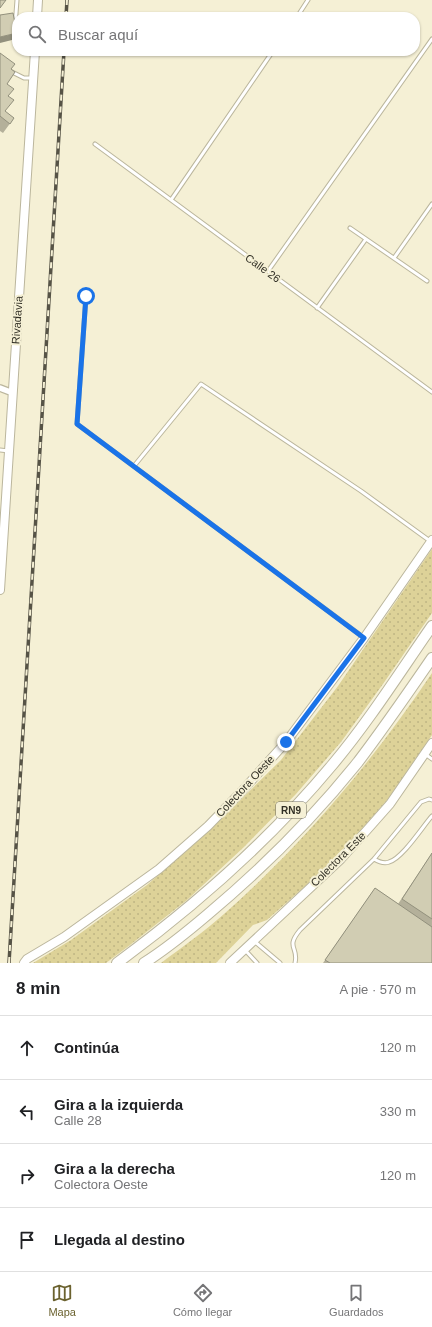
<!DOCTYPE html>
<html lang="es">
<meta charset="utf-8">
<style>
:root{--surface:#fff;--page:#f6f6f6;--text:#202124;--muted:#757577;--line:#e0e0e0;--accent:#6b622f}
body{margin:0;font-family:Arial,sans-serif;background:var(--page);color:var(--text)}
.stop{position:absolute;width:12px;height:12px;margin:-9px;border:3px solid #1a73e8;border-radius:50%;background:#fff}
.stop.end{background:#1a73e8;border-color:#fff;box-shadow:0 1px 4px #0008}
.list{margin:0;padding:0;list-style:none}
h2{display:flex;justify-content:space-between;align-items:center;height:52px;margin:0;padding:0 16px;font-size:17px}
h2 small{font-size:13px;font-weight:400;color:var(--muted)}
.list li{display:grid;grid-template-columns:26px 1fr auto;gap:12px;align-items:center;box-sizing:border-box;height:64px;padding:0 16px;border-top:1px solid var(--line)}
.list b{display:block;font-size:15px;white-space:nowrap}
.list p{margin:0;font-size:13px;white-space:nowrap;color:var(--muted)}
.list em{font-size:13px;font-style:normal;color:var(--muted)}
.icon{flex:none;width:22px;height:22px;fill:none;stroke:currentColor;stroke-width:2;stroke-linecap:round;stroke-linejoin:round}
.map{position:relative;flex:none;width:432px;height:963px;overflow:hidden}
.search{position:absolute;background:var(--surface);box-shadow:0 1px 3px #0004;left:12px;right:12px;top:12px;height:44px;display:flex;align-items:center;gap:10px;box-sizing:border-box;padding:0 14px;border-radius:16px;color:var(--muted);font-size:15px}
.sheet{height:308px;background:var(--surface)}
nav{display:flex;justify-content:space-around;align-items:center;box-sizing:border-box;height:56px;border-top:1px solid var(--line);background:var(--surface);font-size:11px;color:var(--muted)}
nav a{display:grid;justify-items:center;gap:2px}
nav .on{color:var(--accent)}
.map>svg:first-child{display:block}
.grass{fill:url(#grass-dots)}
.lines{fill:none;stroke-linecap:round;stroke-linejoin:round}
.lane-casing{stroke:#bbb69d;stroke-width:5}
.street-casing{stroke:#bbb69d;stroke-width:8}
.secondary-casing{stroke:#bbb69d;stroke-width:10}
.highway-casing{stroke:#bbb69d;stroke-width:12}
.lane{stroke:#fff;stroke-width:3}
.street{stroke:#fff;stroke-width:5.5}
.secondary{stroke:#fff;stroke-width:8}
.highway{stroke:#fff;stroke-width:10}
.rail-casing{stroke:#565346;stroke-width:3.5}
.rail{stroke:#f5f0d5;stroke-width:2;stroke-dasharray:6;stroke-linecap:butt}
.wall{fill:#b4b09a}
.shaded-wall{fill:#92907d}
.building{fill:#d1cdb3;stroke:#92907d}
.route{stroke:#1a73e8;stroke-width:5}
.labels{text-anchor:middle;stroke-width:4;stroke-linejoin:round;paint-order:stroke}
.shield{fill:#f5f0d5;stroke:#6c695a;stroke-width:1}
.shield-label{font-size:10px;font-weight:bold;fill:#312f25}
.street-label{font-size:11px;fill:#312f25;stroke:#f5f0d5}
</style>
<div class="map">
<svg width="432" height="963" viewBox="0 0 432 963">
<defs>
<pattern id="grass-dots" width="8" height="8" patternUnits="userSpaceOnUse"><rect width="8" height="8" fill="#ddd298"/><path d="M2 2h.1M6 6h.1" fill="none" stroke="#beb583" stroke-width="1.8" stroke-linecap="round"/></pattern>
</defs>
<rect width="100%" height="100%" fill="#f5f0d5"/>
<path class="grass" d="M432,549V613L383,684L341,742L296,794L244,847L187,900L130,945L106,963H33L71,940L147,885L211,829L281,760L338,686Z
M432,673V735L388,799L360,831L321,872L267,920L253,925L216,963H161C182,947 204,932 224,914C303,844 373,761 432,673Z"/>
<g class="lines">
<g class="lane-casing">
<path id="lane" d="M297,17L308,0
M15,27L17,0
M12,72L24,78H33
M95,144L432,392
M171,200L273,51
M350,228L427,281
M394,258L432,204
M268,271L432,39
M86,296L77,424L363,637
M317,308L366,239
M0,450L9,451
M134,466L201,384L361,491L430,541
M425,754L432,759
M374,859C379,862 384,864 389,862C402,859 423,826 432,816
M254,941L280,963
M245,950L257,963
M295,963C299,947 285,948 300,930L374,859L421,802L429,799L432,800"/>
</g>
<g class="street-casing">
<path id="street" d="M0,388L13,393"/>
</g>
<g class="secondary-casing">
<path id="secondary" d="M37,17L38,0
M0,590L35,51
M24,963L27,959L64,937L159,869L208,826L243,790L286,742L364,638L432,540
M230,963L341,859L367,830L390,804L432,743"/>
</g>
<g class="highway-casing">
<path id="highway" d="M117,963C196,905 270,840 333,764C369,721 400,672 432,626
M144,963C166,949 187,932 207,915C262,869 313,818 358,762C384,728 408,693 432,658"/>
</g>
<use href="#lane" class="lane"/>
<use href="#street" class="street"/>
<use href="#secondary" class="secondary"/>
<use href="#highway" class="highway"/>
<g class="rail-casing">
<path id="rail" d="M66,17L67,0
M9,963L64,51"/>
</g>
<use href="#rail" class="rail"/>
</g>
<path class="wall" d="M0,53L11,69L7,84L9,96L5,112L14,118L3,133L0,131Z
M432,853V963H323L375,888L398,904Z"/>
<path class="shaded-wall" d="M17,33L12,40L0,43V37Z"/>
<path class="building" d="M0,0H6L0,8Z
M13,13L17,33L0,37V15Z
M0,53L15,64L11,69L15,72L7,84L14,89L8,96L14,100L5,111L14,118L10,124L0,116Z
M432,853V919L402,899Z
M375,888L432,927V963H330L325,960Z"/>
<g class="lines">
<path class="route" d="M86,296L77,424L364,638L286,742"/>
</g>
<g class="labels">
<rect class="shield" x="276" y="802" width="30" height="16" rx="3"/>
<g class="shield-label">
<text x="291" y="814">RN9</text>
</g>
<g class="street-label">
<text transform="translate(263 268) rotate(36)" y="4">Calle 26</text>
<text transform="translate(17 320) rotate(-86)" y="4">Rivadavia</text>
<text transform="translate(245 786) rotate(-47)" y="4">Colectora Oeste</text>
<text transform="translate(338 859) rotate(-45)" y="4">Colectora Este</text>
</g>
</g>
</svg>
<div class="stop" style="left:86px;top:296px"></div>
<div class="stop end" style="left:286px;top:742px"></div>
<div class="search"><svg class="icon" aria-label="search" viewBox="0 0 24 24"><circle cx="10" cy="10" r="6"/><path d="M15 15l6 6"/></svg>Buscar aquí</div>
</div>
<section class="sheet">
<h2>8 min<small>A pie · 570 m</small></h2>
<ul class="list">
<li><svg class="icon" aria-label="ahead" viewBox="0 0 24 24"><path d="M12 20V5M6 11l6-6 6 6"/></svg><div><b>Continúa</b></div><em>120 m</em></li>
<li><svg class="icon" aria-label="left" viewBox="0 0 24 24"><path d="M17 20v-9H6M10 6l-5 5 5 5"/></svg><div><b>Gira a la izquierda</b><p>Calle 28</p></div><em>330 m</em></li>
<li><svg class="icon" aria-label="right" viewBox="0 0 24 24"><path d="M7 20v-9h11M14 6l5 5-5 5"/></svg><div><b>Gira a la derecha</b><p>Colectora Oeste</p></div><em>120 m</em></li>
<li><svg class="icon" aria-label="arrive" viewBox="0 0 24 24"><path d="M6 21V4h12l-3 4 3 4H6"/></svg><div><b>Llegada al destino</b></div></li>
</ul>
</section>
<nav>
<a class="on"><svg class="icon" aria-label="map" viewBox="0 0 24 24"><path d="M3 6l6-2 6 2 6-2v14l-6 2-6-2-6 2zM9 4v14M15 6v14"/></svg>Mapa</a>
<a><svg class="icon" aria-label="directions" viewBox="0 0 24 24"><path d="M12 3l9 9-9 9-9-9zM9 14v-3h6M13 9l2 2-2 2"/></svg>Cómo llegar</a>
<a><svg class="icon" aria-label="saved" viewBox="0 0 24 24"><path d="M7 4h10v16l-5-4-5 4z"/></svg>Guardados</a>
</nav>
